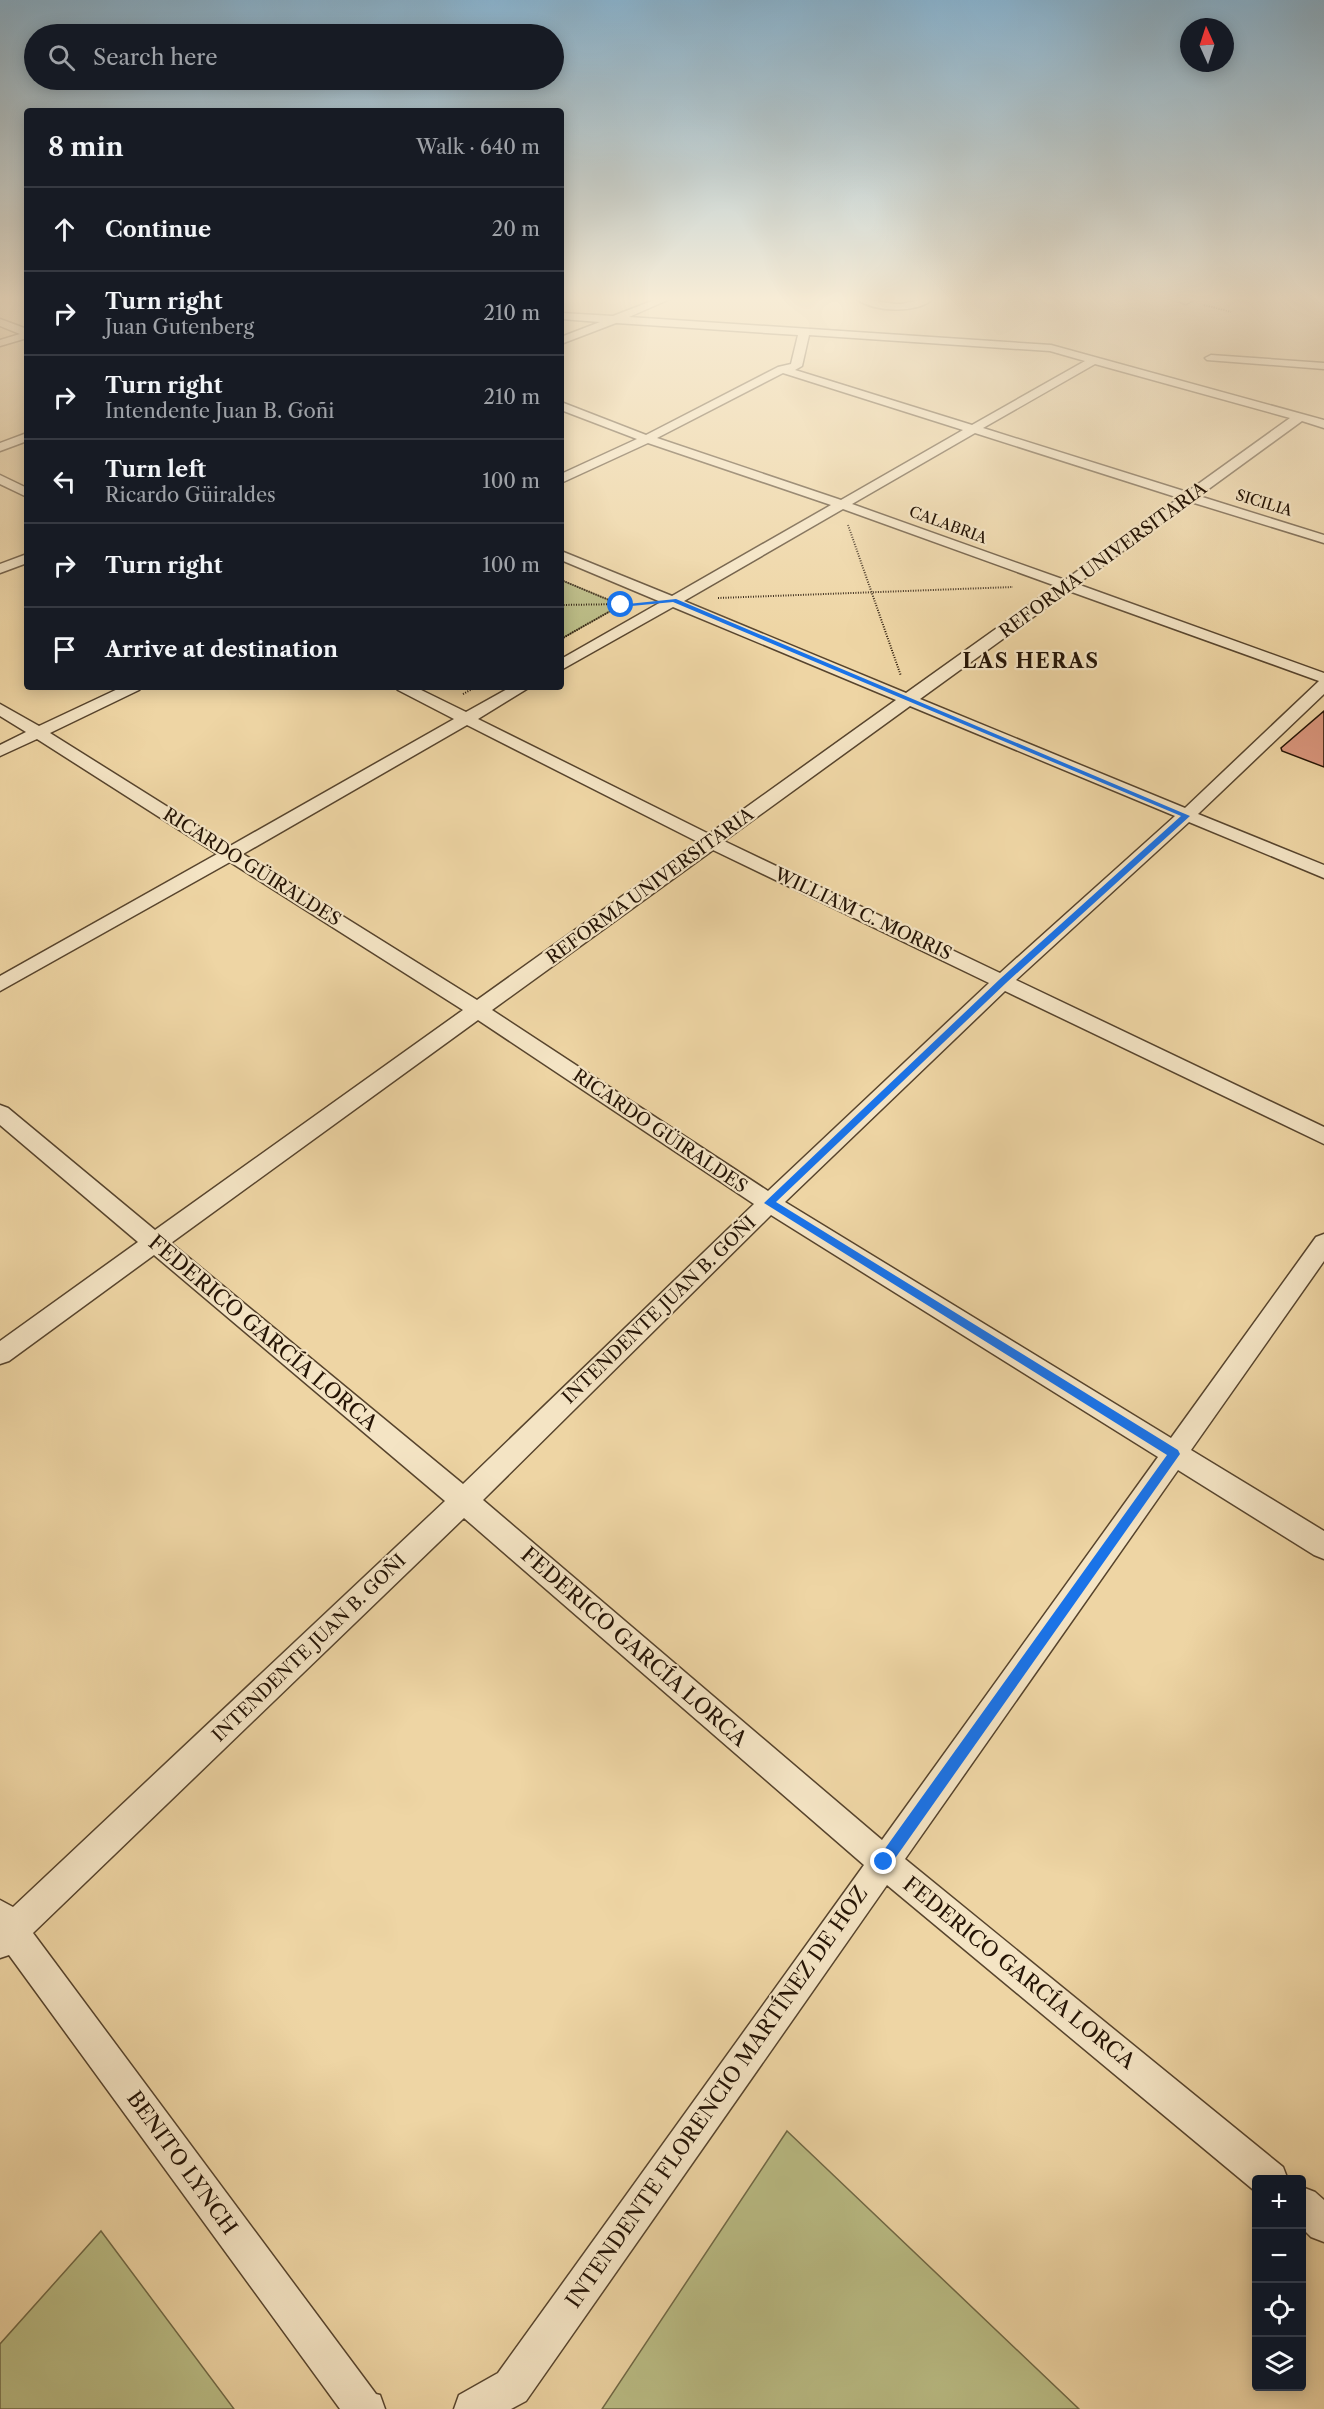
<!DOCTYPE html>
<meta charset="utf-8">
<style>
:root{--surface:#171b24;--page:#20242c;--text:#f1f3f6;--muted:#9ea1a6;--line:#363941}
body{margin:0;font-family:"Libre Caslon Text",serif;background:var(--page);color:var(--text)}
.controls{position:absolute;right:18px;bottom:18px;display:grid;overflow:hidden;border-radius:6px;box-shadow:0 3px 15px #0003}
.controls button{width:54px;height:54px;display:grid;place-items:center;padding:0;border:0;border-bottom:2px solid var(--line);background:var(--surface);color:var(--text);font:30px sans-serif}
.compass{position:absolute;left:1180px;top:18px;width:54px;height:54px;border-radius:50%;background:var(--surface);box-shadow:0 3px 15px #0003;rotate:357deg}
.stop{position:absolute;width:18px;height:18px;margin:-14px;border:4px solid #1a73e8;border-radius:50%;background:#fff}
.stop.end{background:#1a73e8;border-color:#fff;box-shadow:0 2px 6px #0008}
.list{margin:0;padding:0;list-style:none}
h2{display:flex;justify-content:space-between;align-items:center;height:78px;margin:0;padding:0 24px;font-size:26px}
h2 small{font-size:20px;font-weight:400;color:var(--muted)}
.list li{display:grid;grid-template-columns:39px 1fr auto;gap:18px;align-items:center;box-sizing:border-box;height:84px;padding:0 24px;border-top:2px solid var(--line)}
.list b{display:block;font-size:22px;white-space:nowrap}
.list p{margin:0;font-size:20px;white-space:nowrap;color:var(--muted)}
.list em{font-size:20px;font-style:normal;color:var(--muted)}
.icon{flex:none;width:33px;height:33px;fill:none;stroke:currentColor;stroke-width:2;stroke-linecap:round;stroke-linejoin:round}
.map{position:relative;flex:none;width:1324px;height:2409px;overflow:hidden}
.search{position:absolute;background:var(--surface);box-shadow:0 3px 15px #0003;left:24px;top:24px;width:540px;height:66px;display:flex;align-items:center;gap:15px;box-sizing:border-box;padding:0 21px;border-radius:33px;color:var(--muted);font-size:22px}
.panel{position:absolute;background:var(--surface);box-shadow:0 3px 15px #0003;left:24px;top:108px;width:540px;height:582px;border-radius:6px}
.map>svg:first-child{display:block}
.green{fill:#babd85;stroke:#706845;stroke-width:1.5}
.building{fill:#da967d;stroke:#251405;stroke-width:1.5}
.lines{fill:none;stroke-linecap:round;stroke-linejoin:round}
.minor-casing{stroke:#57442d;stroke-width:3}
.path{stroke:#251405;stroke-width:2;stroke-dasharray:1 1.5;stroke-linecap:butt}
.minor{fill:#f4e4c4;fill-rule:evenodd}
.route{fill:#1a73e8}
.labels{text-anchor:middle;stroke-width:4.5;stroke-linejoin:round;paint-order:stroke}
.far-street-label{font-size:15px;fill:#251405;stroke:#f4e4c4}
.street-label{font-size:18px;fill:#251405;stroke:#f4e4c4}
.far-district-label{font-size:20px;font-weight:bold;letter-spacing:1.5px;fill:#251405;stroke:#f4e4c4}
.near-street-label{font-size:21px;fill:#251405;stroke:#f4e4c4}
</style>
<div class="map">
<svg width="1324" height="2409" viewBox="0 0 1324 2409">
<rect width="100%" height="100%" fill="#eed5a4"/>
<filter id="stains"><feTurbulence type="fractalNoise" baseFrequency=".00333" numOctaves="4"/><feColorMatrix values="0 0 0 0 .2 0 0 0 0 .09 0 0 0 0 .02 0 0 0 .5 -.17"/></filter>
<radialGradient id="worn" r=".72"><stop offset=".6" stop-color="#630" stop-opacity="0"/><stop offset="1" stop-color="#630" stop-opacity=".3"/></radialGradient>
<path class="green" d="M561,580L621,605L561,639Z
M787,2131L1079,2409H602Z
M101,2231L234,2409H0V2344Z"/>
<path class="building" d="M1324,711V767L1282,751L1281,748Z"/>
<g class="lines">
<g class="minor-casing">
<path id="minor" d="M657,299H670L629,317L1051,345L1324,420V428L1302,421L1199,496L1324,535V543L1191,502L1077,584L1324,673V694L1198,814L1324,865V878L1189,822L1016,980L1324,1127V1144L1005,991L785,1202L1171,1438L1316,1237L1324,1234V1261L1191,1450L1324,1531V1559L1314,1555L1178,1470L905,1859L1283,2167L1288,2180H1256V2192L887,1885L526,2401L511,2409H454L459,2395L498,2373L864,1865L464,1518L33,1933L376,2394L380,2395L385,2409H340L9,1955L0,1958V1900L13,1907L445,1501L154,1255L9,1361L0,1364V1341L138,1242L0,1125V1105L8,1108L155,1230L463,1010L230,862L0,991V976L217,854L37,739L0,756V745L26,732L0,716V704L39,726L122,687H142L139,690L50,733L230,846L454,719L398,690L395,687H415L466,712L511,687H530L478,719L709,834L896,700L673,607L561,670V659L661,602L561,560V551L672,596L831,505L648,443L561,483V474L637,439L561,410V402L646,435L778,367L791,364L798,335L616,323L561,344V337L600,322L561,319V313L613,316ZM809,335L1050,351L1085,361L972,425L795,370L802,366ZM1095,364L1290,418L1187,492L983,428ZM783,373L963,430L841,500L657,438ZM975,433L1179,498L1065,580L852,504ZM843,509L1056,586L906,693L684,601ZM1069,591L1319,681L1185,808L920,699ZM910,706L1175,816L1000,973L724,841ZM467,725L698,842L477,1000L243,854ZM713,850L989,983L768,1191L492,1010ZM478,1020L754,1204L463,1484L171,1243ZM771,1215L1158,1457L882,1840L483,1500Z
M857,299C872,298 885,304 900,304C912,303 921,298 933,299C916,314 874,312 857,299Z
M1172,299H1195L1186,304Z
M0,319L27,329V338L0,346V340L20,334L0,326Z
M1211,355L1324,363V369L1207,360L1205,358Z
M27,433V441L0,451V443Z
M0,475L27,488V497L0,484Z
M27,554V563L0,573V564Z
M1302,2187L1315,2192L1324,2200V2242L1311,2237L1302,2228Z"/>
</g>
<path class="path" d="M1204,305L1231,312
M848,525L901,676
M561,580L621,605L561,639
M718,598L1013,587
M561,605L626,604
M463,694L476,687"/>
<use href="#minor" class="minor"/>
</g>
<linearGradient id="sky" x2="0" y2="1"><stop stop-color="#89b5d2"/><stop offset="0.47" stop-color="#f7ecd6"/><stop offset="1" stop-color="#f7ecd6" stop-opacity="0"/></linearGradient>
<rect width="1324" height="636" fill="url(#sky)"/>
<path class="route" d="M676,599L1190,816L1006,983L776,1202L1178,1450L1180,1454L889,1867L884,1869L879,1867L877,1862L879,1857L1167,1455L764,1203L1000,979L1181,816L673,602L621,607L618,605Z"/>
<g class="labels">
<g class="far-street-label">
<text transform="translate(1264 503) rotate(17)" y="5">SICILIA</text>
<text transform="translate(948 525) rotate(20)" y="5">CALABRIA</text>
</g>
<g class="street-label">
<text transform="translate(1103 560) rotate(-36)" y="6">REFORMA UNIVERSITARIA</text>
<text transform="translate(252 867) rotate(32)" y="6">RICARDO GÜIRALDES</text>
<text transform="translate(650 886) rotate(-36)" y="6">REFORMA UNIVERSITARIA</text>
<text transform="translate(863 914) rotate(25)" y="6">WILLIAM C. MORRIS</text>
<text transform="translate(660 1131) rotate(34)" y="6">RICARDO GÜIRALDES</text>
<text transform="translate(659 1310) rotate(-44)" y="6">INTENDENTE JUAN B. GOÑI</text>
<text transform="translate(309 1648) rotate(-44)" y="6">INTENDENTE JUAN B. GOÑI</text>
</g>
<g class="far-district-label">
<text x="1031" y="668">LAS HERAS</text>
</g>
<g class="near-street-label">
<text transform="translate(263 1333) rotate(40)" y="7">FEDERICO GARCÍA LORCA</text>
<text transform="translate(634 1647) rotate(41)" y="7">FEDERICO GARCÍA LORCA</text>
<text transform="translate(1019 1973) rotate(39)" y="7">FEDERICO GARCÍA LORCA</text>
<text transform="translate(717 2097) rotate(-55)" y="7">INTENDENTE FLORENCIO MARTÍNEZ DE HOZ</text>
<text transform="translate(182 2163) rotate(54)" y="7">BENITO LYNCH</text>
</g>
</g>
<rect width="100%" height="100%" filter="url(#stains)"/>
<rect width="100%" height="100%" fill="url(#worn)"/>
</svg>
<div class="controls">
<button>+</button>
<button>−</button>
<button><svg class="icon" aria-label="locate" viewBox="0 0 24 24"><circle cx="12" cy="12" r="6"/><path d="M12 2v4M12 18v4M2 12h4M18 12h4"/></svg></button>
<button><svg class="icon" aria-label="layers" viewBox="0 0 24 24"><path d="M12 4l9 5-9 5-9-5zM3 14l9 5 9-5"/></svg></button>
</div>
<svg class="compass" viewBox="-18 -18 36 36"><path d="M0-13l5 13h-10z" fill="#e53935"/><path d="M0 13l5-13h-10z" fill="#9ea1a6"/></svg>
<div class="stop" style="left:621px;top:605px"></div>
<div class="stop end" style="left:884px;top:1862px"></div>
<div class="search"><svg class="icon" aria-label="search" viewBox="0 0 24 24"><circle cx="10" cy="10" r="6"/><path d="M15 15l6 6"/></svg>Search here</div>
<section class="panel">
<h2>8 min<small>Walk · 640 m</small></h2>
<ul class="list">
<li><svg class="icon" aria-label="ahead" viewBox="0 0 24 24"><path d="M12 20V5M6 11l6-6 6 6"/></svg><div><b>Continue</b></div><em>20 m</em></li>
<li><svg class="icon" aria-label="right" viewBox="0 0 24 24"><path d="M7 20v-9h11M14 6l5 5-5 5"/></svg><div><b>Turn right</b><p>Juan Gutenberg</p></div><em>210 m</em></li>
<li><svg class="icon" aria-label="right" viewBox="0 0 24 24"><path d="M7 20v-9h11M14 6l5 5-5 5"/></svg><div><b>Turn right</b><p>Intendente Juan B. Goñi</p></div><em>210 m</em></li>
<li><svg class="icon" aria-label="left" viewBox="0 0 24 24"><path d="M17 20v-9H6M10 6l-5 5 5 5"/></svg><div><b>Turn left</b><p>Ricardo Güiraldes</p></div><em>100 m</em></li>
<li><svg class="icon" aria-label="right" viewBox="0 0 24 24"><path d="M7 20v-9h11M14 6l5 5-5 5"/></svg><div><b>Turn right</b></div><em>100 m</em></li>
<li><svg class="icon" aria-label="arrive" viewBox="0 0 24 24"><path d="M6 21V4h12l-3 4 3 4H6"/></svg><div><b>Arrive at destination</b></div></li>
</ul>
</section>
</div>
